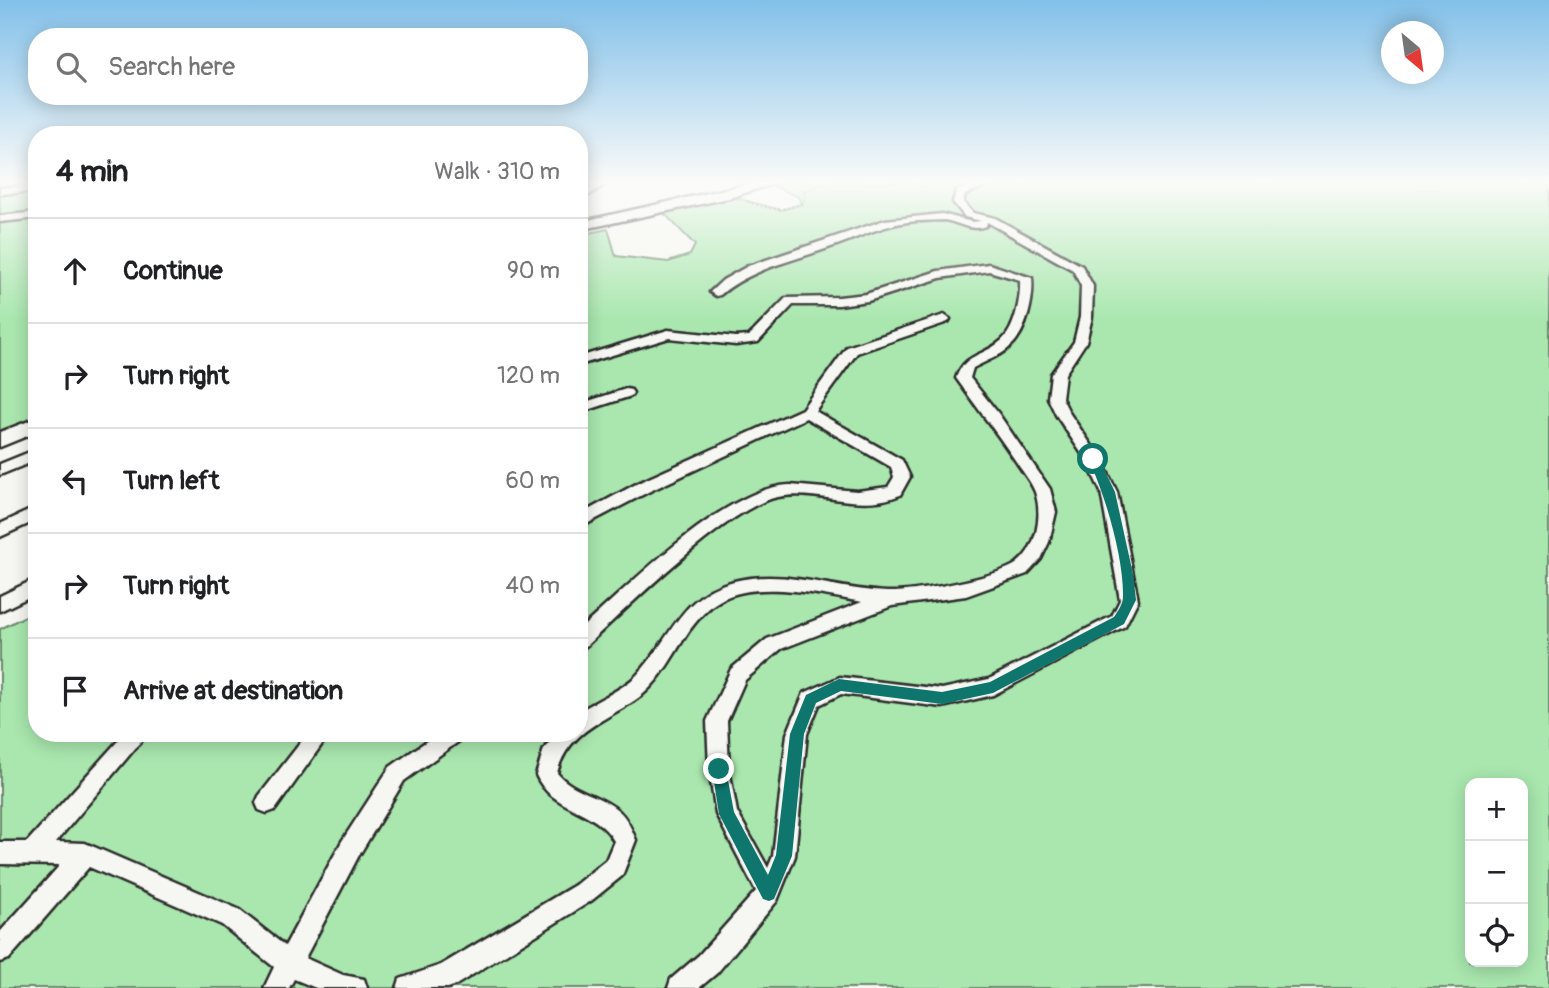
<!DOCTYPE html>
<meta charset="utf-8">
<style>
:root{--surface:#fff;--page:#f2f2f2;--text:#202124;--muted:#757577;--line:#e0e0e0}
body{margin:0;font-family:Pangolin,sans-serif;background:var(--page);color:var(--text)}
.controls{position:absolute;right:21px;bottom:21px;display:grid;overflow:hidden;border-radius:14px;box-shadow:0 4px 18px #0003}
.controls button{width:63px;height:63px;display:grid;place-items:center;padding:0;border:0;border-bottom:2px solid var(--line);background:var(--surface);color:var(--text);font:35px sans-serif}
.compass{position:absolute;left:1381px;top:21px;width:63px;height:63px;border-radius:50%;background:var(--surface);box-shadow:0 4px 18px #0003;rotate:151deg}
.stop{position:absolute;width:21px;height:21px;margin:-16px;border:5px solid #0f766e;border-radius:50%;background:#fff}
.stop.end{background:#0f766e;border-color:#fff;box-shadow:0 2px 7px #0008}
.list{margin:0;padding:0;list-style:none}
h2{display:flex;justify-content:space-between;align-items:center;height:91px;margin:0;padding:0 28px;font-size:30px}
h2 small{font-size:23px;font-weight:400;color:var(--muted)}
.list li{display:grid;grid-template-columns:46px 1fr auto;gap:21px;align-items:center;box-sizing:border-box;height:105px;padding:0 28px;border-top:2px solid var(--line)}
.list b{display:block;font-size:26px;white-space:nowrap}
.list em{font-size:23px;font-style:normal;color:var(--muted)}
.icon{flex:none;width:38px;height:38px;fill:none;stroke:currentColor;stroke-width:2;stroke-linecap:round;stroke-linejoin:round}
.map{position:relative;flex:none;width:1549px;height:988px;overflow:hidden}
.search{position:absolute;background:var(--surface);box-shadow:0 4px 18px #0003;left:28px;top:28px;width:560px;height:77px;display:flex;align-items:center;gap:18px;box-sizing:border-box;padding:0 24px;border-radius:28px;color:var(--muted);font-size:26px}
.panel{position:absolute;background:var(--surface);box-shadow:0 4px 18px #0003;left:28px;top:126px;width:560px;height:616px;border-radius:28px}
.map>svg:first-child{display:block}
.green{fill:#a9e7ae;stroke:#6a896c;stroke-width:2;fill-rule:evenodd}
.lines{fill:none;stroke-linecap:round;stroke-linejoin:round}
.street-casing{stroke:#2b2b2b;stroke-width:5}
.secondary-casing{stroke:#2b2b2b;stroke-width:5}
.path{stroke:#2b2b2b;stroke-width:2;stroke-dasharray:1 3.5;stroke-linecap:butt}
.street{fill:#f6f6f2;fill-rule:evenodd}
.secondary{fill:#f6f6f2;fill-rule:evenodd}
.route{fill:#0f766e}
</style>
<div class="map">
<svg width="1549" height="988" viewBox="0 0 1549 988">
<rect width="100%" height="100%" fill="#f6f6f2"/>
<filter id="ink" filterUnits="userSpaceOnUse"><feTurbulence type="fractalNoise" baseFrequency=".0143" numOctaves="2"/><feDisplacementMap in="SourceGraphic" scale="14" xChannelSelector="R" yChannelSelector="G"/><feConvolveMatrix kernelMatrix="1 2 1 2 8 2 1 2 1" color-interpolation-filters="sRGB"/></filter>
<g filter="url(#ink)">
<path class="green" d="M0,182H37V416L0,431Z
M783,182H1549V988H0V629L37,610V733H579V235L608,229L616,256L668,262L690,255L695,245L663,212L733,197L780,210L803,204L797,196L773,186ZM1470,783H1523V962H1470Z"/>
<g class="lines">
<g class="street-casing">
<path id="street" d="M597,182H608L579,202V194Z
M980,182H994L965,195L963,202L973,213L995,218L1082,266L1093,286L1092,317L1086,342L1065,374L1062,398L1070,414L1101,459L1117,492L1138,600L1125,626L993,695L942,707L841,694L819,705L807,734L795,856L777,901L717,973L699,988H668L671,979L699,955L756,891L716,814L709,769L707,721L731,669L767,639L862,602C823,595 755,579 719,601C707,608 697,620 689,631C674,653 662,679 641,696C609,720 568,729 557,773C574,793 600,794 619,811C627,818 632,830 636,840L622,876L591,901L456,985L448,988H397L400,979L441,965L575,885L606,860L614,841C596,808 551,811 536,775L544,749L557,733H579V712C598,699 621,691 637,675C672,639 679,595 734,581C785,568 836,590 887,592C912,593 995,578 1016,564C1037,549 1043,515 1035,492C1031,481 1021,470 1015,460C996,432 976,406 956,378C965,353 982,357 1001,341C1015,330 1021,298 1020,280L989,271L940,278L868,301L839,305H793L758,342L736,345L669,338L579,365V357L668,330L736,337L749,336L786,298L839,297L866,294L938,271L989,264L1032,278C1034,299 1027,331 1011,346C1001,356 986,361 973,368L970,378L998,413L1050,489L1056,512L1049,542L1041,559L1027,574L966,596L892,606L781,649L745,680L727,721L729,769L737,812L768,868L773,856L787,734L804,693L840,677L942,689L989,679L1112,616L1120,600L1101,492L1086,460L1056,415L1048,398L1051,374L1074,342L1080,317L1081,286L1073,270L987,222L986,226C969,232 960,222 944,220C935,220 926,221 917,221C887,223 862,236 834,246C794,261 754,267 720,295L716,296L710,292L723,280L748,266L885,220L942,214L972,222L981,221L965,217L953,202L956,191Z
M37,185V191L0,194V188Z
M37,212V218L0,222V216Z
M944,315L950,319L948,322L857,353L815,411L902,460L910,477L900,495C858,513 819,489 778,497C729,506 625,610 586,646L579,649V630C628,587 725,487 790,485L857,491L888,487L894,477L891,467L806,418L650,491L579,528V515L638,483L802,409L847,347Z
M626,389L631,390L633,393L631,396L579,413V404Z
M37,449V460L0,475V464Z
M37,507V520L0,537V524Z
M37,578V593L0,611V596Z
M125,733H148L56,842L85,843L238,909L285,946L342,841L390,767L438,733H465L462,739L404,781L358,857L305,958L343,975L364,979L367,988H316L294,979L289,988H264L274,967L222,925L89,867L9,959L0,962V932L60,865L0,864V842H27Z
M308,733H330L275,810L267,813L259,810L256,803L259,796Z"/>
</g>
<g class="secondary-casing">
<path id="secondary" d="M757,182H778L729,198L579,230V222Z
M37,418V432L0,447V432Z"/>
</g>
<path class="path" d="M916,182L924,186L938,182
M748,202C769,210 787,213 806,199L803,191L832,182"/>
<use href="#street" class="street"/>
<use href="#secondary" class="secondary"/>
</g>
</g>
<linearGradient id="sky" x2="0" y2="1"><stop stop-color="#82c0e9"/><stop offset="0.57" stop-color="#fbfbf9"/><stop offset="1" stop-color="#fbfbf9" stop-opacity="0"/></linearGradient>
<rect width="1549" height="320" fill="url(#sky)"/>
<path class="route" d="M1093,455L1099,459L1115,492L1133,574L1136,600L1124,624L993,693L942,704L841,691L816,703L804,734L792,856L774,899L769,901L763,899L719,814L712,769L714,764H725L734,812L768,875L776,855L790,734L806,695L839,679L942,692L990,682L1114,617C1118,611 1123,604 1123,597C1124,559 1105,493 1088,459Z"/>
</svg>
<div class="controls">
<button>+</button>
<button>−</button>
<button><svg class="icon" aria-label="locate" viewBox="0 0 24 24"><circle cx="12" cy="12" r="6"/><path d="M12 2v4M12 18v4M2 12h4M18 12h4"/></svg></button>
</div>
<svg class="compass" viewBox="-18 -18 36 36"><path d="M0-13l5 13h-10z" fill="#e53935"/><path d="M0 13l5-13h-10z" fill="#757577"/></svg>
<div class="stop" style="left:1093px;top:459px"></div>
<div class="stop end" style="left:719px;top:769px"></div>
<div class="search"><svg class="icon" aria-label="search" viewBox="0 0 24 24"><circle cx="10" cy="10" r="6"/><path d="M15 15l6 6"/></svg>Search here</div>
<section class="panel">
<h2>4 min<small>Walk · 310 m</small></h2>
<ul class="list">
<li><svg class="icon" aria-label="ahead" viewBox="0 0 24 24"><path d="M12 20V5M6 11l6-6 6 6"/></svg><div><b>Continue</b></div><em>90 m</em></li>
<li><svg class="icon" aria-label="right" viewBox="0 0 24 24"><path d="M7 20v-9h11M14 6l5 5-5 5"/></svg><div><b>Turn right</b></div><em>120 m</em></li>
<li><svg class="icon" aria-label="left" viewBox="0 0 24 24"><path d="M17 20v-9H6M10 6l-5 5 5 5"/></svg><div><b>Turn left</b></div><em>60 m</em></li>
<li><svg class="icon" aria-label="right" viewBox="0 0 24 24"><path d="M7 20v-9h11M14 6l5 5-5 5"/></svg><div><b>Turn right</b></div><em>40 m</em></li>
<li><svg class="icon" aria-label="arrive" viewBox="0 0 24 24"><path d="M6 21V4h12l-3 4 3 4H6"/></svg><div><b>Arrive at destination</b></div></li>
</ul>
</section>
</div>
